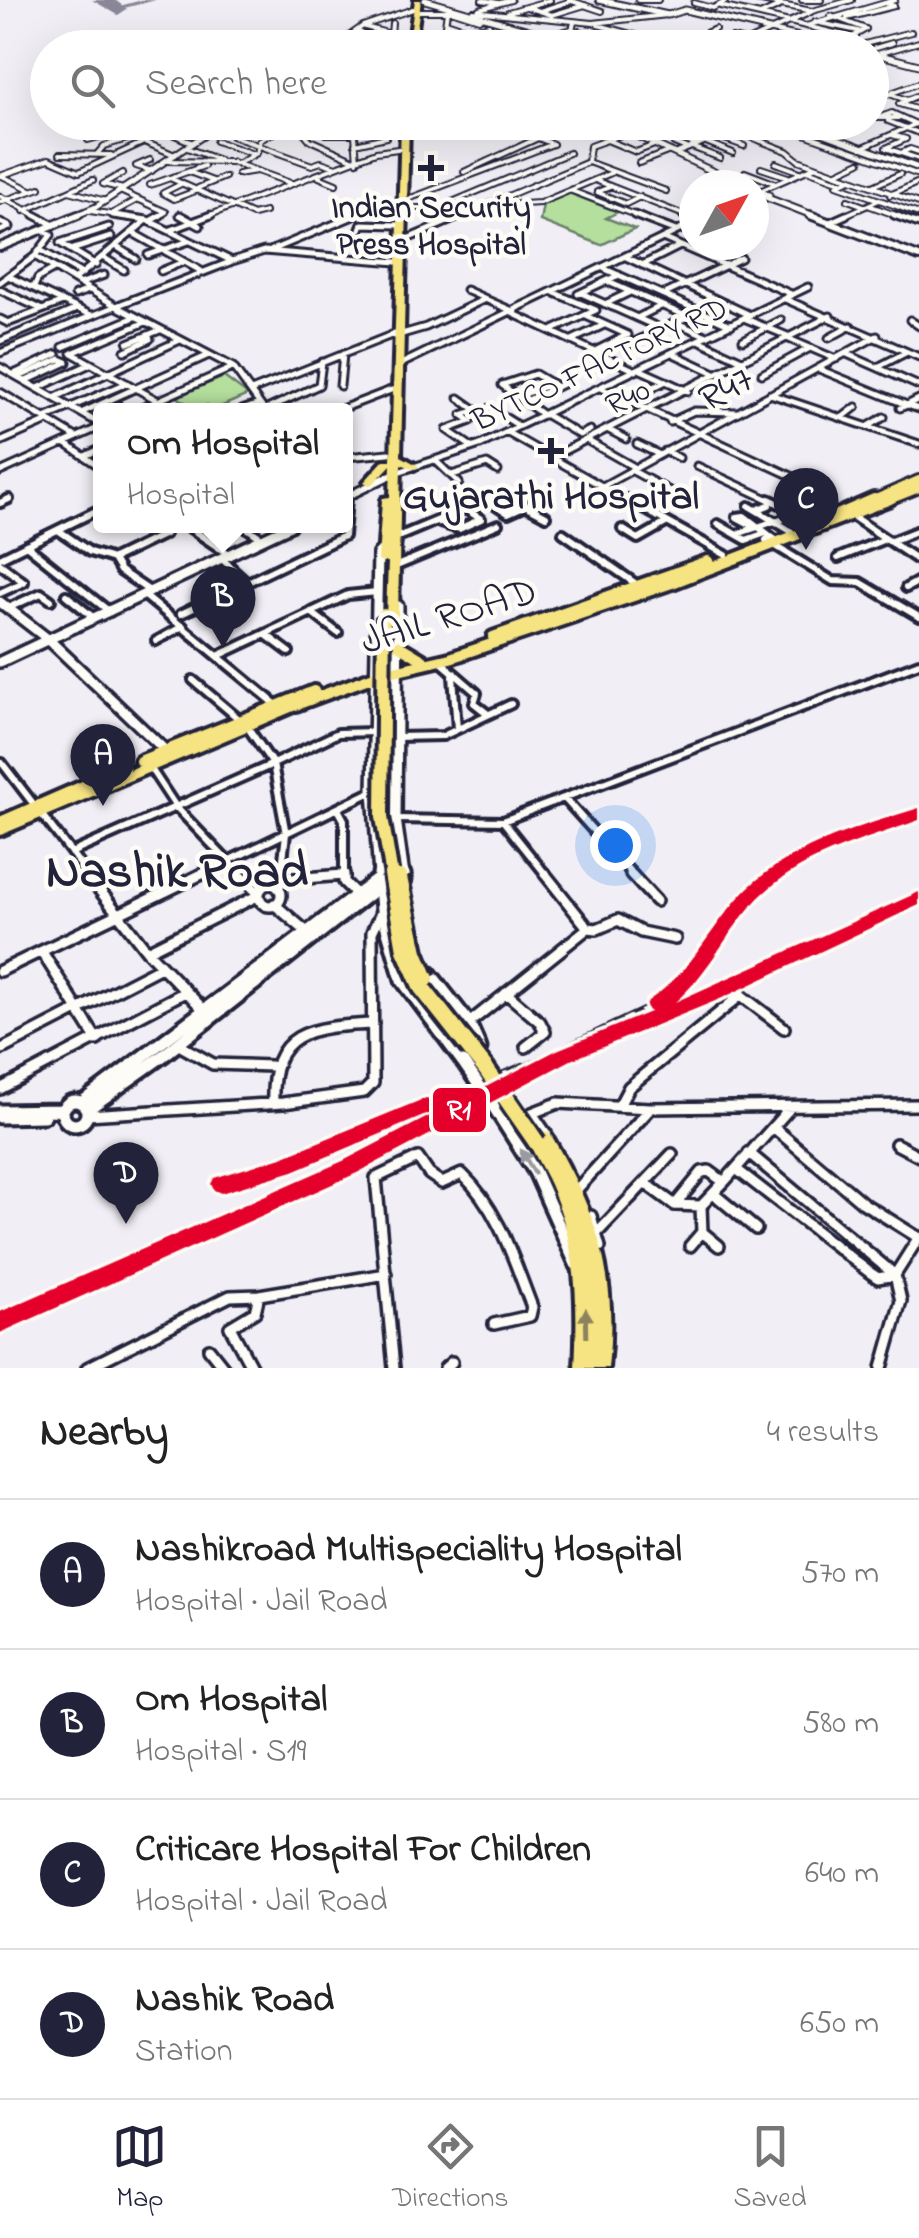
<!DOCTYPE html>
<meta charset="utf-8">
<style>
:root{--surface:#fff;--page:#f6f6f6;--text:#222;--muted:#767676;--line:#e0e0e0;--accent:#22223b}
body{margin:0;font-family:"Indie Flower",sans-serif;background:var(--page);color:var(--text)}
.compass{position:absolute;left:679px;top:170px;width:90px;height:90px;border-radius:50%;background:var(--surface);box-shadow:0 10px 40px #0002;rotate:50deg}
.you{position:absolute;left:615px;top:845px;width:35px;height:35px;margin:-25px;border:8px solid #fff;border-radius:50%;background:#1a73e8;box-shadow:0 0 0 15px #1a73e833}
.badge{display:grid;place-items:center;width:65px;height:65px;border-radius:50%;background:var(--accent);color:#fff;font-size:32px;font-weight:700}
.pin{position:absolute;translate:-50% -82px;filter:drop-shadow(0 2px 5px #0008)}
.pin::after{content:'';position:absolute;top:52px;width:35px;height:30px;background:inherit;clip-path:polygon(0 0,100% 0,50% 100%)}
.popup{position:absolute;left:93px;top:403px;width:260px;height:130px;box-sizing:border-box;display:grid;place-content:center;border-radius:10px;background:var(--surface);filter:drop-shadow(0 2px 8px #0005);font-size:32px;white-space:nowrap;color:var(--muted)}
.popup b{font-size:38px;color:var(--text)}
.popup::after{content:'';position:absolute;left:50%;top:100%;margin-left:-20px;border:20px solid transparent;border-top-color:var(--surface)}
.list{margin:0;padding:0;list-style:none}
h2{display:flex;justify-content:space-between;align-items:center;height:130px;margin:0;padding:0 40px;font-size:42px}
h2 small{font-size:32px;font-weight:400;color:var(--muted)}
.list li{display:grid;grid-template-columns:65px 1fr auto;gap:30px;align-items:center;box-sizing:border-box;height:150px;padding:0 40px;border-top:2px solid var(--line)}
.list b{display:block;font-size:38px;white-space:nowrap}
.list p{margin:0;font-size:32px;white-space:nowrap;color:var(--muted)}
.list em{font-size:32px;font-style:normal;color:var(--muted)}
.icon{flex:none;width:55px;height:55px;fill:none;stroke:currentColor;stroke-width:2;stroke-linecap:round;stroke-linejoin:round}
.map{position:relative;flex:none;width:919px;height:1368px;overflow:hidden}
.search{position:absolute;background:var(--surface);box-shadow:0 10px 40px #0002;left:30px;right:30px;top:30px;height:110px;display:flex;align-items:center;gap:25px;box-sizing:border-box;padding:0 35px;border-radius:55px;color:var(--muted);font-size:38px}
.sheet{height:730px;background:var(--surface)}
nav{display:flex;justify-content:space-around;align-items:center;box-sizing:border-box;height:140px;border-top:2px solid var(--line);background:var(--surface);font-size:28px;color:var(--muted)}
nav a{display:grid;justify-items:center;gap:5px}
nav .on{color:var(--accent)}
.map>svg:first-child{display:block}
.green{fill:#b4df9d;stroke:#6b806c;stroke-width:2.5}
.lines{fill:none;stroke-linecap:round;stroke-linejoin:round}
.taxiway{fill:#8a8898;fill-rule:evenodd}
.runway{fill:#8a8898;fill-rule:evenodd}
.street-far3-casing{stroke:#22223b;stroke-width:8}
.street-far2-casing{stroke:#22223b;stroke-width:11}
.street-far1-casing{stroke:#22223b;stroke-width:14}
.street-casing{stroke:#22223b;stroke-width:16}
.secondary-far3-casing{stroke:#22223b;stroke-width:9}
.secondary-far2-casing{stroke:#22223b;stroke-width:12}
.secondary-far1-casing{stroke:#22223b;stroke-width:16}
.secondary-casing{stroke:#22223b;stroke-width:19}
.primary-far1-casing{stroke:#22223b;stroke-width:14}
.primary-casing{stroke:#22223b;stroke-width:18}
.highway-casing{stroke:#22223b;stroke-width:8}
.street-far3{stroke:#fdfcf7;stroke-width:4}
.street-far2{stroke:#fdfcf7;stroke-width:5}
.street-far1{stroke:#fdfcf7;stroke-width:6}
.street{stroke:#fdfcf7;stroke-width:9}
.secondary-far3{stroke:#fdfcf7;stroke-width:5}
.secondary-far2{stroke:#fdfcf7;stroke-width:6}
.secondary-far1{stroke:#fdfcf7;stroke-width:9}
.secondary{stroke:#fdfcf7;stroke-width:11}
.primary-far1{stroke:#f6e381;stroke-width:8}
.primary{stroke:#f6e381;stroke-width:10}
.highway{fill:#f6e381;fill-rule:evenodd}
.rail-far1-casing{stroke:#22223b;stroke-width:5}
.rail-casing{stroke:#22223b;stroke-width:8}
.rail-far1{stroke:#fdfcf7;stroke-width:2.5;stroke-dasharray:4;stroke-linecap:butt}
.rail{stroke:#fdfcf7;stroke-width:4;stroke-dasharray:10;stroke-linecap:butt}
.secondary-bridge-casing{stroke:#22223b;stroke-width:19;stroke-linecap:butt}
.highway-bridge-far1-casing{stroke:#22223b;stroke-width:20;stroke-linecap:butt}
.highway-bridge-casing{stroke:#22223b;stroke-width:24;stroke-linecap:butt}
.secondary-bridge{stroke:#fdfcf7;stroke-width:11}
.highway-bridge-far1{stroke:#f6e381;stroke-width:12}
.highway-bridge{stroke:#f6e381;stroke-width:16}
.rail-1-casing{stroke:#fdfcf7;stroke-width:7}
.rail-1{fill:#e4002b;fill-rule:evenodd}
.oneway{fill:#9a9aa2}
.oneway2{fill:#8c825e}
.poi-dot{fill:#22223b;stroke:#fdfcf7;stroke-width:4}
.labels{text-anchor:middle;stroke-width:9;stroke-linejoin:round;paint-order:stroke}
.far-poi-label{font-size:32px;font-weight:bold;fill:#22223b;stroke:#fdfcf7}
.far-street-label{font-size:32px;fill:#22223b;stroke:#fdfcf7}
.street-label{font-size:40px;fill:#22223b;stroke:#fdfcf7}
.poi-label{font-size:40px;font-weight:bold;fill:#22223b;stroke:#fdfcf7}
.district-label{font-size:50px;font-weight:bold;fill:#22223b;stroke:#fdfcf7}
.line-badge{stroke:#fdfcf7;stroke-width:4}
.badge-label{font-size:28px;text-anchor:middle;font-weight:bold;fill:#fff}
</style>
<div class="map">
<svg width="919" height="1368" viewBox="0 0 919 1368">
<rect width="100%" height="100%" fill="#f1eff5"/>
<filter id="ink" filterUnits="userSpaceOnUse"><feTurbulence type="fractalNoise" baseFrequency=".01" numOctaves="2"/><feDisplacementMap in="SourceGraphic" scale="20" xChannelSelector="R" yChannelSelector="G"/><feConvolveMatrix kernelMatrix="1 2 1 2 8 2 1 2 1" color-interpolation-filters="sRGB"/></filter>
<g filter="url(#ink)">
<path class="green" d="M569,193L618,212L606,218L635,229L601,245L540,221L543,204Z
M224,377L248,395L213,410L207,405L196,410L176,396Z"/>
<g class="lines">
<path class="taxiway" d="M142,0H156L116,10L112,8Z"/>
<path class="runway" d="M92,0H115L127,9L118,15Z"/>
<g class="street-far3-casing">
<path id="street-far3" d="M482,0L498,3
M569,0L602,11
M638,0H658
M756,0L812,11L852,0
M802,0H821
M694,3L713,8L725,2
M782,5L760,15L856,38
M720,6L760,15
M527,7L552,15L585,5
M479,9L511,0
M416,11H454L479,19
M473,11L593,23L668,15
M540,11L571,1
M508,12L550,0
M831,16L866,29L837,46
M847,18L894,6L885,3
M815,22L858,31
M598,25L684,48
M806,26L895,0
M365,27L391,34L392,23
M572,29L583,32
M470,30L489,25
M357,31L386,44H407
M551,35L572,29L574,23
M544,37L578,48
M732,38L765,46
M443,39L470,30L446,22
M577,43L601,33L656,48
M678,45L715,29
M411,46L443,39L447,11
M317,48L326,42L338,43
M332,48L363,26L413,9
M520,48L490,36L503,32L549,48
M600,48L620,39
M732,48L811,12
M762,48L787,36
M849,48L911,32
M872,49L892,43
M877,54L919,42
M872,88L907,100L919,95
M872,100L919,83
M905,101L899,104L919,110
M898,118H878L892,113L916,124
M888,121L919,133
M125,122L135,138L175,155
M181,122L163,130L193,143
M187,122L210,132
M258,122L269,125L264,128
M538,122L546,126L555,122
M571,122L594,131L616,122
M771,122L919,175
M675,123L691,129
M316,125H354
M242,129L253,122
M735,131L787,151L798,160L919,203
M816,132L843,122
M237,134L232,136L312,165L321,162L336,167
M326,134H353
M84,135L125,124
M892,135L906,139L886,148L919,159
M639,137L675,122
M722,138L744,146
M88,140L128,129
M607,140L636,152L657,144
M216,141L253,154
M706,142L733,153
M355,144L386,137
M187,148L219,160
M686,148L674,143L683,140L697,145
M694,148L720,158
M861,148L918,123
M677,153L736,129L719,122
M901,153L910,149L919,152
M60,154L111,155
M97,154L104,146L134,137
M150,160L136,166L152,171
M166,161L232,162L293,184
M588,162L590,146L629,132
M639,163L670,151
M776,163L800,172
M237,164L257,153L260,140L289,125L299,127L310,140L357,161L354,122
M761,168L788,177
M807,170L841,182
M189,172L213,181
M745,172L774,183
M123,173L103,184L123,189
M837,173L860,162
M238,174L256,171
M0,176L49,159L79,172L142,143
M2,176L31,190
M319,177L336,184
M172,179L253,215L265,212
M851,179L837,185L919,214
M595,180L689,217
M183,183L163,193L174,199L198,190
M150,185L204,166
M873,186L900,174
M610,187L597,192L626,204L640,197
M198,188L225,177
M762,190L814,167
M69,191L106,201
M120,191L166,212L157,217
M572,191L640,217
M890,195L919,182
M0,196L39,217
M848,200L864,206
M403,201L553,144L538,138L464,172
M0,202L40,188
M868,205L901,217
M490,206L540,203L611,173
M403,208H438L569,153
M24,211L93,180
M90,211L129,217
M113,213L137,200
M180,215L184,217
M205,217L376,152L405,148
M350,217L362,212L398,210
M458,217L588,162L666,191
M841,217L879,200"/>
</g>
<g class="street-far2-casing">
<path id="street-far2" d="M35,215L54,225
M113,215L147,220L232,261L264,251L397,262
M180,215L200,226
M634,215L676,231
M683,215L694,219
M894,215L919,224
M147,220L74,280L116,306L230,262
M150,221L161,215
M0,222L10,227L0,231
M830,222L846,215
M360,229L362,224L398,225
M171,230L211,215
M133,233L201,271
M665,239L791,294
M400,242L464,215
M117,247L136,259
M40,250L82,274
M71,250L111,237
M272,250L356,215
M148,255L189,241
M35,256L74,280
M626,257L750,315
M104,258L124,270
M96,265L60,243L109,227
M642,265L680,246
M605,269L731,325
M161,271L183,262
M8,276L91,315
M606,281L688,317
M0,282L35,256L51,235L43,230
M82,283L104,275
M34,287L38,278L54,269
M0,290L41,309
M466,290L486,299
M581,293L662,329
M578,294L619,275
M665,294L741,258
M75,295L89,290
M785,299L919,357
M605,304L630,292
M514,314L636,371
M586,316L628,335
M637,318L661,306
M0,319L8,323L63,302
M746,319L790,337
M910,320L919,326
M146,322L72,353L175,410
M677,323L707,336
M553,330L596,310L555,293
M395,336L426,327L485,299L515,312
M829,338L851,326
M789,339L836,359
M572,340L604,325
M743,340L781,320
M0,341L77,309
M701,341L744,361
M128,343L160,330
M63,347L135,317
M624,347L689,316
M125,351L150,339L148,335
M595,351L627,335
M0,353L116,306L233,367L264,410
M674,354L717,374
M847,354L919,386
M399,365L694,223
M0,367L100,424
M878,367L907,352
M819,369L907,405L919,399
M641,370L688,391
M14,374L57,354
M762,374L810,348
M19,377L60,359L67,362L26,381
M502,385L535,374L557,387
M502,385L543,415
M340,386L343,354
M38,388L90,364
M601,388L798,479
M251,391L394,334
M0,392L76,437
M770,394L919,444
M520,396L552,383
M54,398L180,340
M459,398L476,410L462,415L471,421L447,430L472,447
M628,400L666,381
M526,401L567,382
M490,408L519,426
M900,408L907,405L919,409
M114,410L111,408L118,405
M137,410L232,368
M242,410L259,404
M265,410L319,385L322,362
M339,410L391,390
M81,413L209,355
M546,415L580,435L590,430
M843,417L856,407
M45,418L127,383
M670,422L694,411L736,412
M869,426L884,417
M609,430L626,439
M508,433L630,502
M588,441L634,467
M0,442L48,421
M66,444L100,467
M637,444L658,454
M665,451L679,458
M85,456L100,449
M346,457L389,453
M550,458L830,316
M436,461L459,483
M697,466L774,502
M631,470L677,495
M0,472L100,427
M395,473L480,445L808,287
M452,475L487,464L498,471
M601,487L877,336
M487,499L491,502
M3,502L9,499
M347,502V496
M483,502L503,493L519,502
M665,502L676,495"/>
</g>
<g class="street-far1-casing">
<path id="street-far1" d="M487,499L508,513L526,505
M514,499L546,516
M626,499L726,555
M769,499L825,525
M0,503L9,499
M749,506L791,531
M756,510L769,505
M648,511L669,499
M852,516L919,561
M778,521L794,515
M440,523L459,529L481,519L467,510
M718,524L746,540L763,534
M750,524L737,517L744,516L778,542
M187,526L231,556
M244,526L263,539
M622,529L638,539L666,523
M58,530L90,552L113,559L120,571L151,592
M563,533L639,586
M737,534L775,521
M393,539L489,499
M766,540L833,581L860,582L919,617
M891,541L919,530
M26,545L110,612
M0,558L100,509
M838,558L885,539
M113,559L165,534
M223,560L247,582
M0,564L24,582L0,593
M399,565L498,524
M906,588L919,581
M66,595L94,618
M145,596L279,707
M8,608L41,593L51,600
M311,612L338,633
M181,614L344,536L347,499
M265,634L289,652
M156,641L183,626
M220,655L348,595L377,592
M439,660L477,693L474,703L488,714
M453,676L457,729
M193,680L246,725L273,764L338,733L375,732
M396,737L443,736L511,704
M2,763L89,876
M149,766L176,807L242,876
M564,798L634,876
M338,809L344,820V876
M397,819L503,821L547,876
M503,821L919,663
M71,853L273,764L286,834L281,876
M197,876L373,791
M330,876L343,875"/>
</g>
<g class="street-casing">
<path id="street" d="M87,874L147,951L204,1010
M239,874L258,893
M344,874V882L355,893
M631,874L656,901
M280,880L343,875
M259 895a11 11 0 1 1 22 0a11 11 0 1 1-22 0Z
M279,888L281,874
M274,904L307,932
M588,928L597,929L618,920L641,932L675,939
M147,951L257,896
M42,952L97,1040
M0,971L202,874
M506,993L540,1022L545,1032L526,1047
M474,1019L588,928L545,874
M179,1045L213,1064L271,1066
M0,1050L161,967
M0,1089L185,992
M273,1104C270,1030 310,1027 373,1024
M619,1106L629,1087L741,995L784,1028
M87,1115L283,1103L364,1092L373,1083L372,932L382,911
M773,1127L863,1203L919,1238
M547,1135L532,1113L558,1103L650,1108L919,1105
M896,1144L919,1156
M736,1169L869,1272L878,1278L895,1275L749,1153
M645,1183L675,1205L702,1172L709,1171L724,1182L789,1109
M579,1187L649,1110
M714,1194L756,1229
M676,1205L701,1206
M591,1216L600,1247
M597,1233L672,1154
M690,1246L702,1232
M719,1246L702,1232L701,1206L724,1182
M209,1349L224,1368
M87,1368L230,1296L259,1295
M252,1368L230,1327L255,1312L259,1295L386,1274
M394,1368L376,1178L418,1158L429,1174L442,1183L462,1174C499,1209 514,1261 532,1307L530,1316L494,1324
M445,1368L452,1362
M882,1368L901,1301L895,1275L919,1237"/>
</g>
<g class="secondary-far3-casing">
<path id="secondary-far3" d="M425,0L591,48
M599,0L668,15L685,10L846,48
M872,53L919,65
M607,122L742,185
M792,122L919,168
M754,189L769,195L754,198
M765,197L817,217
M72,217L96,207L224,122"/>
</g>
<g class="secondary-far2-casing">
<path id="secondary-far2" d="M810,215L919,257
M0,247L78,215
M346,497L395,473"/>
</g>
<g class="secondary-far1-casing">
<path id="secondary-far1" d="M0,602L49,640L169,754
M398,606L396,819L404,876
M0,662L290,526
M379,876L373,791L378,554L384,548"/>
</g>
<g class="secondary-casing">
<path id="secondary" d="M379,874L382,910L402,980L463,1062
M404,874L405,880
M429,972L469,1023L480,1048
M63 1113a12 12 0 1 1 24 0a12 12 0 1 1-24 0Z
M81,1103L382,876
M494,1107L535,1172L576,1264
M88,1109L164,1055L383,883
M0,1111L63,1110
M0,1117L44,1116"/>
</g>
<g class="primary-far1-casing">
<path id="primary-far1" d="M869,502L919,480
M884,502L919,488"/>
</g>
<g class="primary-casing">
<path id="primary" d="M837,515L874,499
M493,637L708,561
M398,645L423,660
M140,761L314,691
M0,822L124,768
M0,830L293,706L377,675L450,658L672,583L890,499"/>
</g>
<g class="highway-casing">
<path id="highway" d="M415,0H421L414,48H408Z
M401,122H409L401,456L419,466L414,469L401,464L398,617L392,621L386,617L388,562H380L378,560L382,500L383,498L390,497L391,465L373,484L369,485L364,482L384,460H391Z
M544,1131L550,1133C597,1214 618,1273 608,1368H575C578,1310 578,1254 556,1199C549,1179 538,1162 529,1143L531,1138Z"/>
</g>
<use href="#street-far3" class="street-far3"/>
<use href="#street-far2" class="street-far2"/>
<use href="#street-far1" class="street-far1"/>
<use href="#street" class="street"/>
<use href="#secondary-far3" class="secondary-far3"/>
<use href="#secondary-far2" class="secondary-far2"/>
<use href="#secondary-far1" class="secondary-far1"/>
<use href="#secondary" class="secondary"/>
<use href="#primary-far1" class="primary-far1"/>
<use href="#primary" class="primary"/>
<use href="#highway" class="highway"/>
<g class="rail-far1-casing">
<path id="rail-far1" d="M775,876L789,866L919,814"/>
</g>
<g class="rail-casing">
<path id="rail" d="M675,1007L713,994
M514,1072L666,1000L696,971L758,888L778,874
M221,1184L286,1165L523,1066"/>
</g>
<use href="#rail-far1" class="rail-far1"/>
<use href="#rail" class="rail"/>
<g class="secondary-bridge-casing">
<path id="secondary-bridge" d="M463,1062L494,1107"/>
</g>
<g class="highway-bridge-far1-casing">
<path id="highway-bridge-far1" d="M384,615L382,817L392,876"/>
</g>
<g class="highway-bridge-casing">
<path id="highway-bridge" d="M392,874L405,950L422,988L486,1069L537,1143
M399,878L415,952L426,979"/>
</g>
<use href="#secondary-bridge" class="secondary-bridge"/>
<use href="#highway-bridge-far1" class="highway-bridge-far1"/>
<use href="#highway-bridge" class="highway-bridge"/>
<g class="rail-1-casing">
<path id="rail-1" d="M919,808V820C862,841 795,857 753,904C725,935 708,974 675,1002L919,892V905L720,999L571,1060L357,1173L0,1333V1312L343,1161L557,1050L650,1012L646,1006L648,1001C691,972 707,933 740,896C781,850 860,826 919,808Z
M426,1098L433,1100L436,1106L433,1112L293,1171L221,1193L214,1190L211,1184L214,1178L282,1157Z"/>
</g>
<use href="#rail-1" class="rail-1"/>
</g>
<defs><path id="oneway-solid" d="M-6-.8H1V-3.2L6.5 0L1 3.2V.8H-6Z" transform="scale(2.5)"/></defs>
<use class="oneway" href="#oneway-solid" transform="translate(528 1162) rotate(-120)"/>
<use class="oneway2" href="#oneway-solid" transform="translate(586 1323) rotate(-91)"/>
</g>
<g class="poi-dot">
<path d="M426 153h10v10h10v10h-10v10h-10v-10h-10v-10h10z"/>
<path d="M546 436h10v10h10v10h-10v10h-10v-10h-10v-10h10z"/>
</g>
<g class="labels">
<g class="far-poi-label">
<text x="431" y="217">Indian Security<tspan x="431" dy="37">Press Hospital</tspan></text>
</g>
<g class="far-street-label">
<text transform="translate(599 363) rotate(-25)" y="11">BYTCO FACTORY RD</text>
<text transform="translate(627 396) rotate(-26)" y="11">R40</text>
</g>
<g class="street-label">
<text transform="translate(725 387) rotate(-29)" y="14">R47</text>
<text transform="translate(448 614) rotate(-17)" y="14">JAIL ROAD</text>
</g>
<g class="poi-label">
<text x="551" y="508">Gujarathi Hospital</text>
</g>
<g class="district-label">
<text x="177" y="886">Nashik Road</text>
</g>
</g>
<rect class="line-badge" x="431" y="1086" width="57" height="48" rx="10" fill="#e4002b"/>
<g class="badge-label">
<text x="459" y="1119">R1</text>
</g>
</svg>
<svg class="compass" viewBox="-18 -18 36 36"><path d="M0-13l5 13h-10z" fill="#e53935"/><path d="M0 13l5-13h-10z" fill="#767676"/></svg>
<div class="you"></div>
<div class="pin badge" style="left:103px;top:806px">A</div>
<div class="pin badge" style="left:223px;top:648px">B</div>
<div class="popup"><b>Om Hospital</b>Hospital</div>
<div class="pin badge" style="left:806px;top:550px">C</div>
<div class="pin badge" style="left:126px;top:1224px">D</div>
<div class="search"><svg class="icon" aria-label="search" viewBox="0 0 24 24"><circle cx="10" cy="10" r="6"/><path d="M15 15l6 6"/></svg>Search here</div>
</div>
<section class="sheet">
<h2>Nearby<small>4 results</small></h2>
<ul class="list">
<li><span class="badge">A</span><div><b>Nashikroad Multispeciality Hospital</b><p>Hospital · Jail Road</p></div><em>570 m</em></li>
<li><span class="badge">B</span><div><b>Om Hospital</b><p>Hospital · S19</p></div><em>580 m</em></li>
<li><span class="badge">C</span><div><b>Criticare Hospital For Children</b><p>Hospital · Jail Road</p></div><em>640 m</em></li>
<li><span class="badge">D</span><div><b>Nashik Road</b><p>Station</p></div><em>650 m</em></li>
</ul>
</section>
<nav>
<a class="on"><svg class="icon" aria-label="map" viewBox="0 0 24 24"><path d="M3 6l6-2 6 2 6-2v14l-6 2-6-2-6 2zM9 4v14M15 6v14"/></svg>Map</a>
<a><svg class="icon" aria-label="directions" viewBox="0 0 24 24"><path d="M12 3l9 9-9 9-9-9zM9 14v-3h6M13 9l2 2-2 2"/></svg>Directions</a>
<a><svg class="icon" aria-label="saved" viewBox="0 0 24 24"><path d="M7 4h10v16l-5-4-5 4z"/></svg>Saved</a>
</nav>
